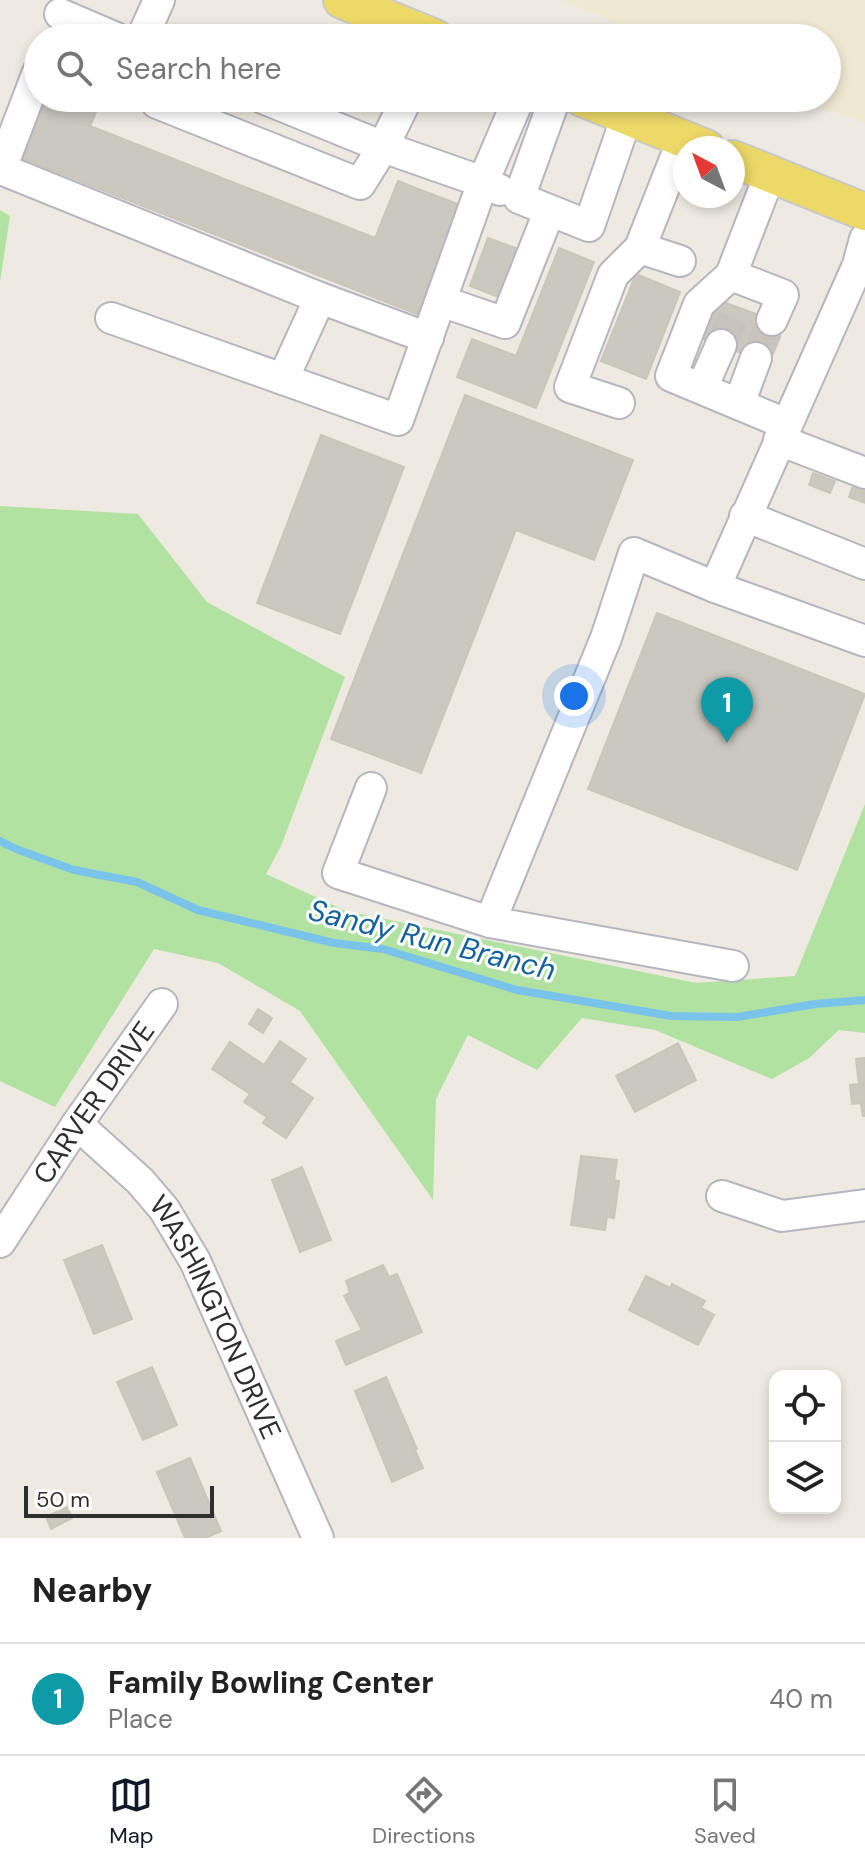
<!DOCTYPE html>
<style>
:root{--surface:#fff;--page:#f6f6f6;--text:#222;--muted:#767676;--line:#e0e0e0;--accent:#111827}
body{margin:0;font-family:"DM Sans",sans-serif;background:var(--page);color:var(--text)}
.controls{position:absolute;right:24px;bottom:24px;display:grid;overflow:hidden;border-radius:16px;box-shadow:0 4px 12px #0003}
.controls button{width:72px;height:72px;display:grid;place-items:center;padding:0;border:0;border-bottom:2px solid var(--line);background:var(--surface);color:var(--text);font:40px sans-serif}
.compass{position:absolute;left:673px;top:136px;width:72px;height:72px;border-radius:50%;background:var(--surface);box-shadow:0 4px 12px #0003;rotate:319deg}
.scale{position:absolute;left:24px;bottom:20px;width:190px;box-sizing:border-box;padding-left:8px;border:4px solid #2e2e2e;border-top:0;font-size:22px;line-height:28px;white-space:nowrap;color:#2e2e2e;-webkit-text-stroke:6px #fff;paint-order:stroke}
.you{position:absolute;left:574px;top:696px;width:28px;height:28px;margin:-20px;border:6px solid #fff;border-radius:50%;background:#1a73e8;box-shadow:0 0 0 12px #1a73e833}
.badge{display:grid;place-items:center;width:52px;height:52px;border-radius:50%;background:var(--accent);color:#fff;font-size:26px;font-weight:700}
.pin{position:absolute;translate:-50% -66px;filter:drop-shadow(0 2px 4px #0008)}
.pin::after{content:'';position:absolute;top:42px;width:28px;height:24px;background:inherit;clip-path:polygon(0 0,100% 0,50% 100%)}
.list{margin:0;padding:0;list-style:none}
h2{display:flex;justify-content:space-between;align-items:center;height:104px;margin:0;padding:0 32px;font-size:34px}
h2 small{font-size:26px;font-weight:400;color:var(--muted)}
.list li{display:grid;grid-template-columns:52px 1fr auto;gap:24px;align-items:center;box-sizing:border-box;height:112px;padding:0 32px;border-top:2px solid var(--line)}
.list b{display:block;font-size:30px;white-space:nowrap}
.list p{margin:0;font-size:26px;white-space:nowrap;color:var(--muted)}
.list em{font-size:26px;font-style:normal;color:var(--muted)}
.icon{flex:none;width:44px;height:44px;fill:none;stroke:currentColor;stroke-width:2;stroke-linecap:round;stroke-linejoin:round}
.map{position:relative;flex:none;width:865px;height:1538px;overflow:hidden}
.search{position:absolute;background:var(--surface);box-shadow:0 4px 12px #0003;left:24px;right:24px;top:24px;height:88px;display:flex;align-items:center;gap:20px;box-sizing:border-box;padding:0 28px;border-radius:44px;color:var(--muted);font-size:30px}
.sheet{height:216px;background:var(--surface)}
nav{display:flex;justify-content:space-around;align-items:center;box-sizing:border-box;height:112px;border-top:2px solid var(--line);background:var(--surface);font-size:22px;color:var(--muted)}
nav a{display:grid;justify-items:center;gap:4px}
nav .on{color:var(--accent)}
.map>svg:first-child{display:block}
.education{fill:#efe8d2}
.green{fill:#b1e2a1}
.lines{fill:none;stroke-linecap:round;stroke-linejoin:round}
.stream{stroke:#7ac3eb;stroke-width:8}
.building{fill:#cac8bf;stroke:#cac6bb;stroke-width:2}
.minor-tunnel{stroke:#c8c4bd;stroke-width:30;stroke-dasharray:30 15;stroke-linecap:butt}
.minor-casing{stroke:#b5b6c0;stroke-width:34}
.major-casing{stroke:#c9c9c9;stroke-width:40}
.minor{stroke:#fff;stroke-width:30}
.major{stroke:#ecd968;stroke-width:36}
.labels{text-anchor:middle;stroke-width:6;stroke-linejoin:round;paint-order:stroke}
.street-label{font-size:28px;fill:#2e2e2e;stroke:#fff}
.water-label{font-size:30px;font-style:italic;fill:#13619d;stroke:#fff}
</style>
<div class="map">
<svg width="865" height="1538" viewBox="0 0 865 1538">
<rect width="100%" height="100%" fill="#eeeae1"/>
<path class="education" d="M560,0H865V124L800,98H827V38H653Z"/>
<path class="green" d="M0,210L10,216L0,282Z
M0,506L138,514L207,602L345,677L281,846L266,874L346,911L696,983L795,976L865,804V1033L839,1030L809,1058L772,1079L655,1030L582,1018L537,1070L468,1035L436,1099L433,1200L300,1011L218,963L154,949L55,1107L0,1081Z"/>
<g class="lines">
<path class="stream" d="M0,841L16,849L74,870L137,882L198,910L334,943L383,949L517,990L671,1016L737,1017L815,1004L865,1000"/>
</g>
<path class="building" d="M42,98H102L90,126L375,238L398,181L463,206L419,315L18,157Z
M488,238L524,251L506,300L470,286Z
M559,248L594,262L536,408L457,377L472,339L516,356Z
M636,274L680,292L646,379L601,361Z
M715,299L784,324L769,363L701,338Z
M465,395L633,460L594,560L516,530L421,773L331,739Z
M321,435L404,467L340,634L257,603Z
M813,473L835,481L830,493L809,485Z
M854,483L865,487V503L849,497Z
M657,613L865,694L797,870L588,789Z
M258,1009L272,1018L263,1033L249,1024Z
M280,1041L306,1059L290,1082L313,1098L286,1138L263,1123L267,1117L244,1102L250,1094L212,1069L230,1042L264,1065Z
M678,1043L696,1080L635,1112L616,1076Z
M865,1058V1116H863L861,1103L852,1104L850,1085L859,1084L856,1059Z
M581,1156L617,1160L614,1180L619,1181L614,1218L607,1217L605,1230L571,1225Z
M302,1167L331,1240L300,1252L272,1180Z
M102,1245L132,1319L94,1334L64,1260Z
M383,1265L389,1277L397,1274L422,1332L346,1365L336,1341L362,1330L344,1296L350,1293L346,1281Z
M646,1276L670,1288L672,1284L705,1301L701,1308L714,1315L698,1345L629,1310Z
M152,1367L177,1425L143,1440L117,1382Z
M386,1377L417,1449L415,1450L423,1468L392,1482L355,1391Z
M190,1458L221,1531L206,1538H185L157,1472Z
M67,1507L72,1518L51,1529L46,1517Z"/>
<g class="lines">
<path class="minor-tunnel" d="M721,345L738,307
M756,358L772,320"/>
<g class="minor-casing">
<g id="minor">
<path d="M60,14L116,38"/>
<path d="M142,38L159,0"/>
<path d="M38,72L1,169L320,298L428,338"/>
<path d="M159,98L157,103L360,184L383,147L407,98"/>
<path d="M555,98L519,198L589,226L627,116"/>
<path d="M770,174L731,275L699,304L671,376L786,424"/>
<path d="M500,190L483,182L519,98"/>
<path d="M640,248L680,261"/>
<path d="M731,275L783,295L772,320"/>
<path d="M441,301L505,323L549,212"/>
<path d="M111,318L398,420L483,182L383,147L263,98"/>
<path d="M283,379L320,298"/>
<path d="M702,388L721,345"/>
<path d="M619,403L570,387L613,275L640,248L683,139"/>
<path d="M739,404L756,358"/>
<path d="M779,440L865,473"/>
<path d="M745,516L865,564"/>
<path d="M715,587L865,641"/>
<path d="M371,788L338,873L490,922"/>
<path d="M733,966L490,922L606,638L634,553L715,587L858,265L865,239"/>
<path id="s1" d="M77,1124L140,1181L164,1209L195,1261L318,1538"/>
<path d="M722,1196L782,1216L865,1205"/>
<path id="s2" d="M0,1242L77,1124L162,1004"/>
</g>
</g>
<g class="major-casing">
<path id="major" d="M342,0L435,38
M582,98L706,148
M733,159L865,212"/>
</g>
<use href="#minor" class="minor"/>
<use href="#major" class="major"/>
</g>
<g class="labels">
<g class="street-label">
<text dy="10" stroke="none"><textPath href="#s2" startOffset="168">CARVER DRIVE</textPath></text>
<text dy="10" stroke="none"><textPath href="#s1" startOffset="242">WASHINGTON DRIVE</textPath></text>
</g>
<g class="water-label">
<text transform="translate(432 940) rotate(14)" y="10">Sandy Run Branch</text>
</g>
</g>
</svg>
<div class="controls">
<button><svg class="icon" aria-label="locate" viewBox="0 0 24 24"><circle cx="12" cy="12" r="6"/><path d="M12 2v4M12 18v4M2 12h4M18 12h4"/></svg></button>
<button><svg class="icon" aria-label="layers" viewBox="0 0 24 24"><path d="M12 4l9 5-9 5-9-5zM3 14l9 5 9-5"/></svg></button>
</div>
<svg class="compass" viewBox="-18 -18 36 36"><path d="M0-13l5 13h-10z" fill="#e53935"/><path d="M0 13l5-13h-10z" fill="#767676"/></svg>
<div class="scale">50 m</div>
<div class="you"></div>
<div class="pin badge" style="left:727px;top:743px;background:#0f9aa8">1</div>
<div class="search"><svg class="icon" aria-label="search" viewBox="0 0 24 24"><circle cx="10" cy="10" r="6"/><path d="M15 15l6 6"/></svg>Search here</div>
</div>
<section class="sheet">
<h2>Nearby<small></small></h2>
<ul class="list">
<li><span class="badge" style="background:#0f9aa8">1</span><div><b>Family Bowling Center</b><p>Place</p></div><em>40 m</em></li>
</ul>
</section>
<nav>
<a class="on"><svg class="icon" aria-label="map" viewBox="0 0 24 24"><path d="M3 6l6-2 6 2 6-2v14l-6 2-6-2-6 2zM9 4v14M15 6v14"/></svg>Map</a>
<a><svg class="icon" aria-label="directions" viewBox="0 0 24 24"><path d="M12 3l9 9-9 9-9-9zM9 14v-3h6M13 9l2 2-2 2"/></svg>Directions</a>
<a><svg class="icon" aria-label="saved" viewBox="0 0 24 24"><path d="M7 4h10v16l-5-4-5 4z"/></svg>Saved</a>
</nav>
